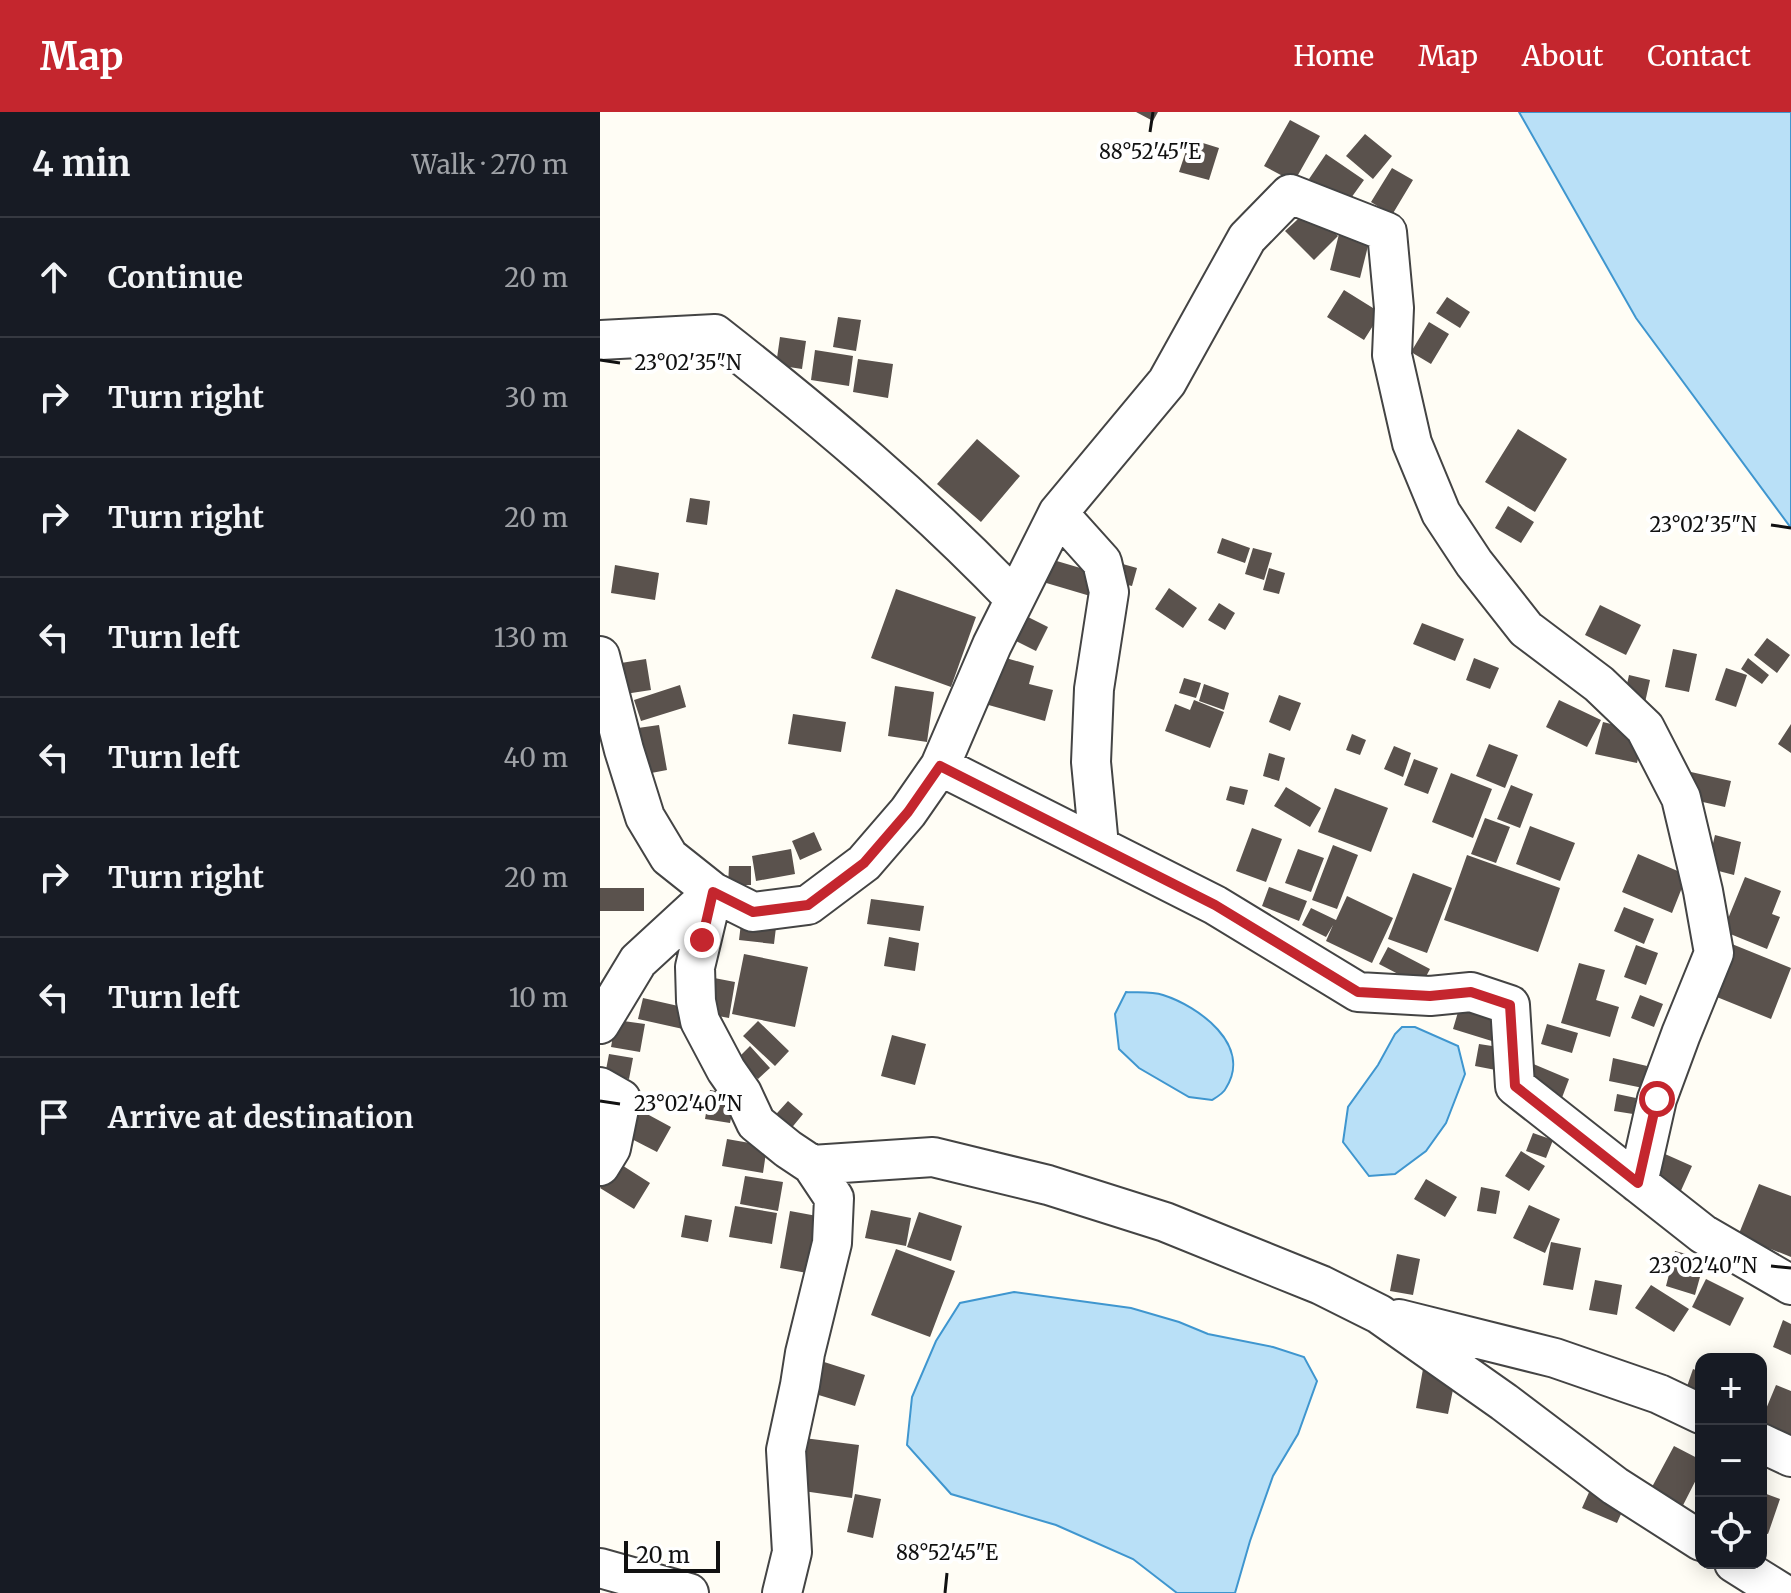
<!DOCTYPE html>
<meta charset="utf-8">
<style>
:root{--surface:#171b24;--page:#20242c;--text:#f1f3f6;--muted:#9ea1a6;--line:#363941;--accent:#c4262e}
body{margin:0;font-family:Merriweather,serif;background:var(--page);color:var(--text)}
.controls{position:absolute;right:24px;bottom:24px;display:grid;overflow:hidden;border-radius:16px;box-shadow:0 4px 20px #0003}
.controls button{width:72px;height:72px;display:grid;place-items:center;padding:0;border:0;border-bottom:2px solid var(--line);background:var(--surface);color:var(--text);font:40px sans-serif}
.scale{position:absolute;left:24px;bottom:20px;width:96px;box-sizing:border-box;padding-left:8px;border:4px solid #111;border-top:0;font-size:22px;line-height:28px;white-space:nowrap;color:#111;-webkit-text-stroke:6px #fff;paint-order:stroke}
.stop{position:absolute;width:24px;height:24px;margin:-18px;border:6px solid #c4262e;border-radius:50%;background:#fff}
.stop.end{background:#c4262e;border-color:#fff;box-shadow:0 2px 8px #0008}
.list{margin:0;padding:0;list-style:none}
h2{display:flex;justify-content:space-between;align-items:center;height:104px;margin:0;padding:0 32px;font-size:34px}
h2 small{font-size:26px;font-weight:400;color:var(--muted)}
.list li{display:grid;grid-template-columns:52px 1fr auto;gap:24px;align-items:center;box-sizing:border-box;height:120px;padding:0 32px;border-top:2px solid var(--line)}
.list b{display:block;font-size:30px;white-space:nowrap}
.list em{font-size:26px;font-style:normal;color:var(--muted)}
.icon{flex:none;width:44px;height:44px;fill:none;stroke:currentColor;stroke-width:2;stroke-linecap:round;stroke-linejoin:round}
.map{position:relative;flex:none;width:1191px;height:1481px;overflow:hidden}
header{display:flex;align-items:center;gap:48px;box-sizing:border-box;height:112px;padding:0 40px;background:var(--accent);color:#fff}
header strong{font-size:38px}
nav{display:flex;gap:44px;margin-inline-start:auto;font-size:28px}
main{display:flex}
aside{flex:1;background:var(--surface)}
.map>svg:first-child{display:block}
.water{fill:#b9e0f7;stroke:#3f96cf;stroke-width:2}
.building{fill:#5a524d}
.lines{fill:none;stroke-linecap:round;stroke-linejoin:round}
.minor-casing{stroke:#444;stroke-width:42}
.minor{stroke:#fff;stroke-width:38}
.route{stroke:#c4262e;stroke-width:10}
.ticks{fill:none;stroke:#111;stroke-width:3}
.ticks-label{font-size:20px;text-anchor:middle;fill:#111;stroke:#fff;stroke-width:8;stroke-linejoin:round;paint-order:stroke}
</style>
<header>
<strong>Map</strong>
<nav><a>Home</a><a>Map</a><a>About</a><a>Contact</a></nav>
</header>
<main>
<aside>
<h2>4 min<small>Walk · 270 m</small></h2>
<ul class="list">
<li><svg class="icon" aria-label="ahead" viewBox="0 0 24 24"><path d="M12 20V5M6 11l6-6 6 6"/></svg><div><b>Continue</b></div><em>20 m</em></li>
<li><svg class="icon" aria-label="right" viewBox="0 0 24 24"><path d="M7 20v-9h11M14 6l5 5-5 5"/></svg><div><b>Turn right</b></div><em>30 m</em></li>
<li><svg class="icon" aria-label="right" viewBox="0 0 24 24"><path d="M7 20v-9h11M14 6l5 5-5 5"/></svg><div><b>Turn right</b></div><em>20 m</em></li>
<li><svg class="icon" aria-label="left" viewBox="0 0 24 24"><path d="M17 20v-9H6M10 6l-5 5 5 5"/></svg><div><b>Turn left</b></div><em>130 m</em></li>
<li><svg class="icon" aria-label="left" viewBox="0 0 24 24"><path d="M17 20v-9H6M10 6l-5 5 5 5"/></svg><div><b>Turn left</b></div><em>40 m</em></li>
<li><svg class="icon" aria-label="right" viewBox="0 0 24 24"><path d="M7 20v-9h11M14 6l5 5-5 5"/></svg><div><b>Turn right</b></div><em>20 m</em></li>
<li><svg class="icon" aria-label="left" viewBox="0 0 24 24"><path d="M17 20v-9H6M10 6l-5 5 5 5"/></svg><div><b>Turn left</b></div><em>10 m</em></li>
<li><svg class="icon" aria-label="arrive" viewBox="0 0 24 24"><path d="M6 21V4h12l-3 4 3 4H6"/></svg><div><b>Arrive at destination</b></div></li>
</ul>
</aside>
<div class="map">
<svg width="1191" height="1481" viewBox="0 0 1191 1481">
<rect width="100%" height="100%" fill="#fffdf5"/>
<path class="water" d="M919,0H1191V416L1036,206Z
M526,880C537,881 551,879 563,883C598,894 653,933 626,976C624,981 617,985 612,988L589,985L539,956L519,937L515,902Z
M802,915H815L858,934L865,962L846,1011L826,1039L795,1062L769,1064L743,1030L748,995L778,953L795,922Z
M414,1180L531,1196L579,1210L608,1222L673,1235L704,1245L717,1269L698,1322L673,1364L650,1429L635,1481H577L533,1447L456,1413L351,1382L307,1333L312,1285L336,1229L360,1191Z"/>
<path class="building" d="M536,0H558L553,9Z
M690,8L720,24L694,70L664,54Z
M765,22L792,44L773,67L746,44Z
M590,27L619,36L609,68L579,60Z
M726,42L764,68L746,93L709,67Z
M792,56L813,68L792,103L771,90Z
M710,96L738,124L714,148L685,119Z
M740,118L770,126L760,166L730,158Z
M744,178L781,201L764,228L727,205Z
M847,185L870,200L860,216L836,201Z
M238,205L261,208L256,239L233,235Z
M829,210L849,222L831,252L811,240Z
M180,225L206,229L202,257L176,253Z
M215,238L253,244L249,274L211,268Z
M258,247L293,252L288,286L253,280Z
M918,317L967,347L935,400L885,370Z
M377,327L420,364L381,410L337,372Z
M90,386L110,389L107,413L86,410Z
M908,394L934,410L921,431L895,416Z
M622,426L650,436L645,451L617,441Z
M653,436L672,441L664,468L645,462Z
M450,447L504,463L497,486L443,470Z
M519,451L537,456L532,474L514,470Z
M15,453L59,461L55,488L11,481Z
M669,456L685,461L679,482L663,478Z
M569,476L597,496L583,516L555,497Z
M296,477L376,505L351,575L271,546Z
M619,491L635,501L625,518L608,508Z
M1000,493L1041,513L1026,543L985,523Z
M424,503L448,515L436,539L412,527Z
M822,511L864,527L855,549L813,532Z
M1167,526L1190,543L1177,561L1154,543Z
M1073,537L1097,542L1089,580L1065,575Z
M399,544L434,554L429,572L453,578L445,609L385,592Z
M874,546L899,556L890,577L866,568Z
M1148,546L1169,563L1162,572L1141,557Z
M46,547L51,578L25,582L21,551Z
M1126,556L1147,563L1136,595L1115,588Z
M1029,563L1050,568L1044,595L1023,590Z
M584,566L601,571L596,586L579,581Z
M604,572L629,581L624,598L599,589Z
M80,573L86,595L41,609L34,588Z
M295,574L334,580L327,630L288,624Z
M679,583L701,591L690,619L669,610Z
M594,588L624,600L610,636L565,619L575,592L590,598Z
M959,588L1001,608L987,635L946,615Z
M193,602L246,610L241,640L188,632Z
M1003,610L1044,620L1037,651L995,642Z
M1191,612V641L1178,632Z
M59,613L67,658L46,662L38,616Z
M752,622L766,628L760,643L746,638Z
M889,632L918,643L905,676L876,664Z
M794,634L811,641L803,665L784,657Z
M669,641L685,646L679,669L663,664Z
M814,647L838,656L828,682L804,673Z
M1091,660L1131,669L1125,695L1085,686Z
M851,661L892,677L873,726L832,710Z
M911,673L933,682L920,716L897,707Z
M630,674L648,678L644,693L626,688Z
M686,675L721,696L710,715L674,694Z
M735,676L788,696L771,740L718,720Z
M885,706L910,715L896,751L871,742Z
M930,714L975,731L960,769L916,752Z
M652,716L682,727L666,770L636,759Z
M214,720L222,738L200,748L192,729Z
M1115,723L1141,730L1134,763L1107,756Z
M733,733L758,743L737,797L712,788Z
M191,737L195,762L156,769L152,744Z
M698,737L724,746L711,780L685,771Z
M1038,742L1087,763L1072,801L1022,780Z
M867,743L960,776L938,840L844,808Z
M129,754H151V773H128Z
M813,761L852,776L827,841L788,827Z
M1145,765L1181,779L1172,802L1180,805L1167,837L1123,819Z
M669,775L707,789L699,809L662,794Z
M0,776H44V799H0Z
M747,784L793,806L772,851L726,829L733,813L726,825L702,813L711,796L736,808Z
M271,787L324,794L320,819L267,812Z
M1024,795L1054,807L1044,832L1014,819Z
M142,803L177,807L174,832L139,828Z
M289,825L319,831L315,859L284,854Z
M1127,830L1191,856L1171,907L1107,881Z
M1036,833L1058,841L1046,873L1024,865Z
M788,835L830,857L821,874L779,852Z
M144,842L208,855L195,915L132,902Z
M979,851L1005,858L996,888L1019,895L1010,925L961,911Z
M109,865L135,870L129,906L102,901Z
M1040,883L1063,892L1054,915L1031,906Z
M43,886L96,898L92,919L38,907Z
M861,890L903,903L895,930L853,917Z
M16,908L45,912L40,940L11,935Z
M158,909L189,939L175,954L143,924Z
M947,912L978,921L972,941L941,932Z
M292,923L326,932L315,973L281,964Z
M879,932L905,936L901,959L875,954Z
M150,934L170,956L158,967L138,946Z
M9,942L33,946L29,967L5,963Z
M1013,946L1047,954L1043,976L1009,969Z
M931,951L969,967L960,991L921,974Z
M110,978L136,983L130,1011L105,1007Z
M1017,982L1036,986L1033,1002L1014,999Z
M188,989L203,1002L185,1024L169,1010Z
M36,996L71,1015L57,1040L22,1022Z
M933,1021L953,1028L946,1046L926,1039Z
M127,1027L167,1034L163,1061L122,1054Z
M1056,1038L1092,1054L1079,1083L1043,1067Z
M921,1039L945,1054L929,1079L905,1064Z
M17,1050L50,1071L34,1097L0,1076Z
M145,1064L183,1070L178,1099L140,1092Z
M826,1067L857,1085L845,1105L814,1087Z
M1159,1072L1191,1084V1145L1138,1124Z
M881,1075L900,1079L896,1102L877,1099Z
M929,1093L960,1107L945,1141L913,1126Z
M135,1094L177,1101L172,1132L129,1125Z
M271,1098L311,1106L306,1134L265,1126Z
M190,1099L217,1104L207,1161L180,1156Z
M319,1100L362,1114L351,1149L307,1135Z
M85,1103L112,1108L108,1130L81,1125Z
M951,1130L981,1136L973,1178L943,1173Z
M296,1137L355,1159L330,1225L271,1203Z
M1075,1139L1105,1147L1095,1183L1066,1174Z
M797,1142L820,1147L813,1183L790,1179Z
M1106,1167L1144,1186L1130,1214L1092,1195Z
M995,1168L1022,1173L1017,1203L989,1198Z
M1051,1173L1089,1197L1074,1220L1035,1196Z
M1183,1208L1191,1212V1243L1173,1235Z
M221,1249L265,1263L255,1294L212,1281Z
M823,1257L856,1263L848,1302L816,1296Z
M1093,1257L1101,1260V1296L1082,1289Z
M1176,1273L1191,1279V1329L1161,1316V1309Z
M204,1326L259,1333L252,1386L196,1378Z
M1074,1334L1101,1348V1358L1077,1405L1045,1388Z
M990,1378L1025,1393L1017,1411L982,1396Z
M1161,1380L1180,1387L1168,1422L1161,1420Z
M255,1382L281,1387L273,1426L247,1420Z"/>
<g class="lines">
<g class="minor-casing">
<path id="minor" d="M0,228L115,222C221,305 321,389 415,487
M458,401L502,450L509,480L494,577L491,650L499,734
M0,544L24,638L45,705L69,745L113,780L153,800L208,793L264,751L308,700L340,654
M113,780L95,855L96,889L100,909L126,958L142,981L156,1011L188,1037L212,1053L234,1086L232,1131L205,1241L200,1273L186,1338L192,1440L182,1481
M0,912L38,849L113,780
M0,975L21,987L11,1036L0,1054
M212,1053L333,1045L448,1073L565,1110L721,1173L779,1202L904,1290L1015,1374L1101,1429
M1038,1071L1057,987L1081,922L1114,841L1103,779L1081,686L1045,616L999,572L926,517L874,451L841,401L812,331L792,243L794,196L787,120L690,82L647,126L567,270L458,401L392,533L340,654L615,793L758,880L830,884L871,880L910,893L915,974L1103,1122L1191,1173
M799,1207L955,1246L1059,1282L1101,1302
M1161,1331L1191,1345
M1134,1451L1182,1481
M0,1456L89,1481"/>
</g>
<use href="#minor" class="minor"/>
</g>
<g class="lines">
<path class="route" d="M102,828L113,780L153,800L208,793L264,751L308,700L340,654L615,793L758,880L830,884L871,880L910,893L915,974L1038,1071L1057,987"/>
</g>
<path class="ticks" d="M550,20L553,0M0,248L20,251M1171,413L1191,416M0,989L20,992M1171,1154L1191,1156M345,1481L347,1461"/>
<g class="ticks-label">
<text x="550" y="47">88°52'45"E</text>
<text x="88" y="258">23°02'35"N</text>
<text x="1103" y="420">23°02'35"N</text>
<text x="88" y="999">23°02'40"N</text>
<text x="1103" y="1161">23°02'40"N</text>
<text x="347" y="1448">88°52'45"E</text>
</g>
</svg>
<div class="controls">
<button>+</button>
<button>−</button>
<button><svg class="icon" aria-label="locate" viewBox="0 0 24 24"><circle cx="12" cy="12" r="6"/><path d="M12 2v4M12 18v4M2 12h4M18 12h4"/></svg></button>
</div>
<div class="scale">20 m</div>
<div class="stop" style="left:1057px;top:987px"></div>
<div class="stop end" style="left:102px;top:828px"></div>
</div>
</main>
